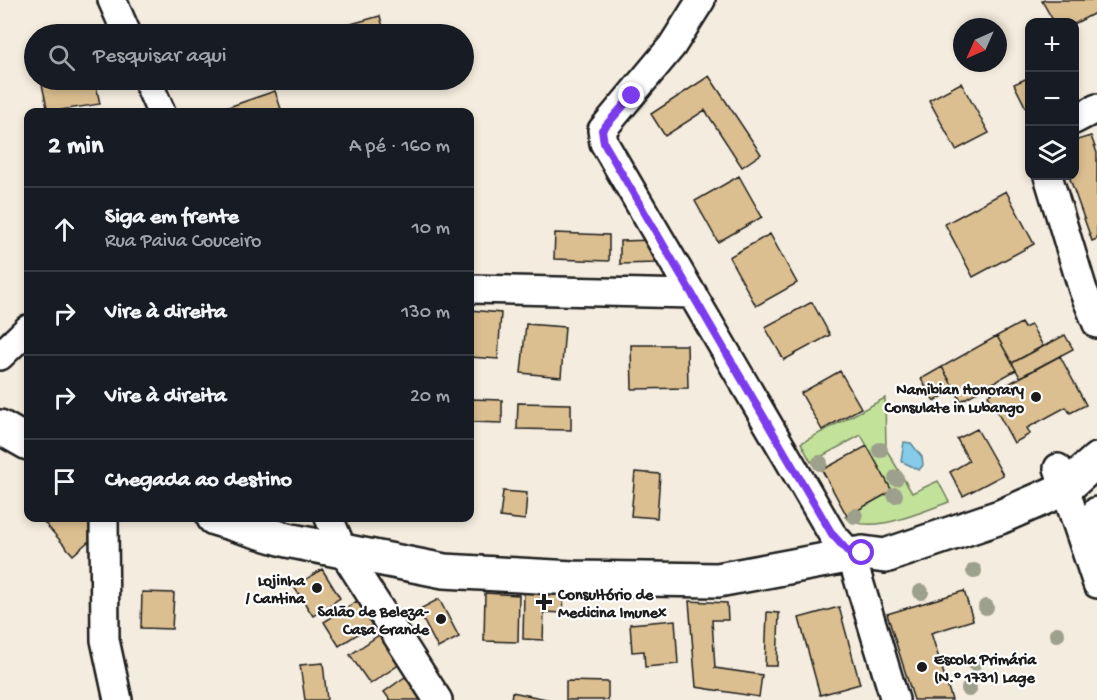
<!DOCTYPE html>
<html lang="pt">
<meta charset="utf-8">
<style>
:root{--surface:#171b24;--page:#242831;--text:#f1f3f6;--muted:#9ea1a6;--line:#363941}
body{margin:0;font-family:"Gochi Hand",sans-serif;background:var(--page);color:var(--text)}
.controls{position:absolute;right:18px;top:18px;display:grid;overflow:hidden;border-radius:12px;box-shadow:0 3px 9px #0003}
.controls button{width:54px;height:54px;display:grid;place-items:center;padding:0;border:0;border-bottom:2px solid var(--line);background:var(--surface);color:var(--text);font:30px sans-serif}
.compass{position:absolute;left:953px;top:18px;width:54px;height:54px;border-radius:50%;background:var(--surface);box-shadow:0 3px 9px #0003;rotate:225deg}
.stop{position:absolute;width:18px;height:18px;margin:-14px;border:4px solid #7c3aed;border-radius:50%;background:#fff}
.stop.end{background:#7c3aed;border-color:#fff;box-shadow:0 2px 6px #0008}
.list{margin:0;padding:0;list-style:none}
h2{display:flex;justify-content:space-between;align-items:center;height:78px;margin:0;padding:0 24px;font-size:26px}
h2 small{font-size:20px;font-weight:400;color:var(--muted)}
.list li{display:grid;grid-template-columns:39px 1fr auto;gap:18px;align-items:center;box-sizing:border-box;height:84px;padding:0 24px;border-top:2px solid var(--line)}
.list b{display:block;font-size:22px;white-space:nowrap}
.list p{margin:0;font-size:20px;white-space:nowrap;color:var(--muted)}
.list em{font-size:20px;font-style:normal;color:var(--muted)}
.icon{flex:none;width:33px;height:33px;fill:none;stroke:currentColor;stroke-width:2;stroke-linecap:round;stroke-linejoin:round}
.map{position:relative;flex:none;width:1097px;height:700px;overflow:hidden}
.search{position:absolute;background:var(--surface);box-shadow:0 3px 9px #0003;left:24px;top:24px;width:450px;height:66px;display:flex;align-items:center;gap:15px;box-sizing:border-box;padding:0 21px;border-radius:33px;color:var(--muted);font-size:22px}
.panel{position:absolute;background:var(--surface);box-shadow:0 3px 9px #0003;left:24px;top:108px;width:450px;height:414px;border-radius:12px}
.map>svg:first-child{display:block}
.green{fill:#c2e29a;stroke:#6f7f5b;stroke-width:1.5}
.water{fill:#86cbe7;stroke:#5c8596;stroke-width:1.5}
.building{fill:#dbbf90;stroke:#1c1c1c;stroke-width:1.5}
.lines{fill:none;stroke-linecap:round;stroke-linejoin:round}
.minor-casing{stroke:#1c1c1c;stroke-width:32}
.major-casing{stroke:#1c1c1c;stroke-width:38}
.minor{stroke:#fff;stroke-width:27}
.major{stroke:#fff;stroke-width:33}
.tree{fill:#9da08c}
.route{stroke:#7c3aed;stroke-width:8}
.poi-dot{fill:#1c1c1c;stroke:#fff;stroke-width:2}
.labels{text-anchor:middle;stroke-width:4.5;stroke-linejoin:round;paint-order:stroke}
.poi-label{font-size:16px;font-weight:bold;fill:#1c1c1c;stroke:#fff;text-anchor:end}
</style>
<div class="map">
<svg width="1097" height="700" viewBox="0 0 1097 700">
<rect width="100%" height="100%" fill="#f4ecde"/>
<filter id="ink" filterUnits="userSpaceOnUse"><feTurbulence type="fractalNoise" baseFrequency=".0167" numOctaves="2"/><feDisplacementMap in="SourceGraphic" scale="12" xChannelSelector="R" yChannelSelector="G"/><feConvolveMatrix kernelMatrix="1 2 1 2 8 2 1 2 1" color-interpolation-filters="sRGB"/></filter>
<g filter="url(#ink)">
<path class="green" d="M885,398L886,449L912,493L938,481L949,502C923,511 868,537 845,517L892,491L861,435L811,462L801,443Z"/>
<path class="water" d="M904,442L911,443L922,457L923,465L919,470L901,461Z"/>
<path class="building" d="M1045,0H1097V12L1074,24L1054,22L1042,1Z
M380,16L385,34H315Z
M709,76L761,154L742,167L705,110L665,136L651,114Z
M1030,77V116L1014,84Z
M41,80H95L100,104L48,112Z
M961,83L989,133L956,150L929,100Z
M275,91L282,112H214Z
M1091,136L1097,153V239L1092,241L1069,176H1074V141Z
M739,176L762,217L718,242L695,201Z
M1006,191L1034,244L973,277L945,224Z
M555,233L609,235V261L554,259Z
M770,234L797,283L756,306L729,257Z
M655,240L656,263L620,264V241Z
M812,302L830,335L784,360L765,327Z
M470,310L501,313L498,359L470,357Z
M1021,323L1024,328L1031,325L1043,346L1012,363L997,336Z
M526,324L565,327L561,377L521,373Z
M1065,335L1073,349L1020,377L1012,363Z
M997,336L1016,370L961,401L942,367Z
M631,345H687L688,388L632,389Z
M1060,356L1086,405L1070,413L1066,407L1027,428L1030,434L1014,443L988,395Z
M942,367L955,390L934,401L921,379Z
M840,371L861,408L822,430L801,393Z
M470,399L502,400V423L470,422Z
M518,403L571,404V430L517,429Z
M977,429L1003,475L963,496L950,472L969,461L957,439Z
M867,446L892,491L847,516L822,470Z
M635,472L660,474L657,518L631,516Z
M503,491L527,493L525,520L500,517Z
M45,518H84L98,533L73,555L42,520Z
M322,569L340,598L313,616L294,587Z
M964,591L973,620L931,633L952,700H914L887,614Z
M142,592L174,593L172,629L141,628Z
M524,592L564,594L563,613L544,612L543,640L523,639Z
M485,593L519,595L518,642L484,641Z
M439,599L459,637L438,648L418,610Z
M357,601L372,625L339,646L324,622Z
M689,601L727,603L728,620H712L715,668L762,675L759,697L696,687Z
M839,607L860,684L820,695L799,618Z
M767,612L779,613L777,666H765Z
M675,620L678,664L645,667L644,651L632,652L630,624Z
M379,635L400,664L370,684L350,655Z
M323,663L327,700H305L300,665Z
M409,674L426,700H390L384,692Z
M566,681L608,682V700H566Z
M512,692L551,700H511Z"/>
<g class="lines">
<g class="minor-casing">
<path id="minor" d="M112,0L127,34
M701,0L672,46L602,130L604,143L832,534L851,555L895,700
M147,80L161,112
M1074,120L1097,108
M1048,176L1083,290L1097,324
M470,289L693,294
M0,356L28,329
M1058,468L1097,584
M104,518L105,640L118,700
M329,518L344,553L438,700
M1091,553V533L1097,511"/>
</g>
<g class="major-casing">
<path id="major" d="M0,427L28,443
M214,518L287,540L444,571L573,578L718,580L863,553L885,556L1000,517L1064,489L1097,460"/>
</g>
<use href="#minor" class="minor"/>
<use href="#major" class="major"/>
</g>
<g class="tree">
<circle cx="880" cy="450" r="8"/>
<circle cx="820" cy="463" r="8"/>
<circle cx="896" cy="478" r="8"/>
<circle cx="895" cy="495" r="8"/>
<circle cx="855" cy="516" r="8"/>
<circle cx="974" cy="571" r="8"/>
<circle cx="921" cy="592" r="8"/>
<circle cx="986" cy="607" r="8"/>
<circle cx="1057" cy="634" r="8"/>
<circle cx="974" cy="663" r="8"/>
<circle cx="969" cy="689" r="8"/>
</g>
</g>
<g class="lines" filter="url(#ink)">
<path class="route" d="M632,96L602,130L604,143L832,534L851,555L862,553"/>
</g>
<g class="poi-dot">
<circle cx="1036" cy="397" r="6"/>
<circle cx="317" cy="588" r="6"/>
<path d="M541 593h6v6h6v6h-6v6h-6v-6h-6v-6h6z"/>
<circle cx="441" cy="619" r="6"/>
<circle cx="922" cy="667" r="6"/>
</g>
<g class="labels">
<g class="poi-label">
<text x="1024" y="394">Namibian Honorary<tspan x="1024" dy="18">Consulate in Lubango</tspan></text>
<text x="305" y="585">Lojinha<tspan x="305" dy="18">/ Cantina</tspan></text>
<text x="558" y="599" text-anchor="start">Consultório de<tspan x="558" dy="18">Medicina Imunex</tspan></text>
<text x="429" y="616">Salão de Beleza-<tspan x="429" dy="18">Casa Grande</tspan></text>
<text x="934" y="664" text-anchor="start">Escola Primária<tspan x="934" dy="18">(N.º 1731) Lage</tspan></text>
</g>
</g>
</svg>
<div class="controls">
<button>+</button>
<button>−</button>
<button><svg class="icon" aria-label="layers" viewBox="0 0 24 24"><path d="M12 4l9 5-9 5-9-5zM3 14l9 5 9-5"/></svg></button>
</div>
<svg class="compass" viewBox="-18 -18 36 36"><path d="M0-13l5 13h-10z" fill="#e53935"/><path d="M0 13l5-13h-10z" fill="#9ea1a6"/></svg>
<div class="stop" style="left:862px;top:553px"></div>
<div class="stop end" style="left:632px;top:96px"></div>
<div class="search"><svg class="icon" aria-label="search" viewBox="0 0 24 24"><circle cx="10" cy="10" r="6"/><path d="M15 15l6 6"/></svg>Pesquisar aqui</div>
<section class="panel">
<h2>2 min<small>A pé · 160 m</small></h2>
<ul class="list">
<li><svg class="icon" aria-label="ahead" viewBox="0 0 24 24"><path d="M12 20V5M6 11l6-6 6 6"/></svg><div><b>Siga em frente</b><p>Rua Paiva Couceiro</p></div><em>10 m</em></li>
<li><svg class="icon" aria-label="right" viewBox="0 0 24 24"><path d="M7 20v-9h11M14 6l5 5-5 5"/></svg><div><b>Vire à direita</b></div><em>130 m</em></li>
<li><svg class="icon" aria-label="right" viewBox="0 0 24 24"><path d="M7 20v-9h11M14 6l5 5-5 5"/></svg><div><b>Vire à direita</b></div><em>20 m</em></li>
<li><svg class="icon" aria-label="arrive" viewBox="0 0 24 24"><path d="M6 21V4h12l-3 4 3 4H6"/></svg><div><b>Chegada ao destino</b></div></li>
</ul>
</section>
</div>
